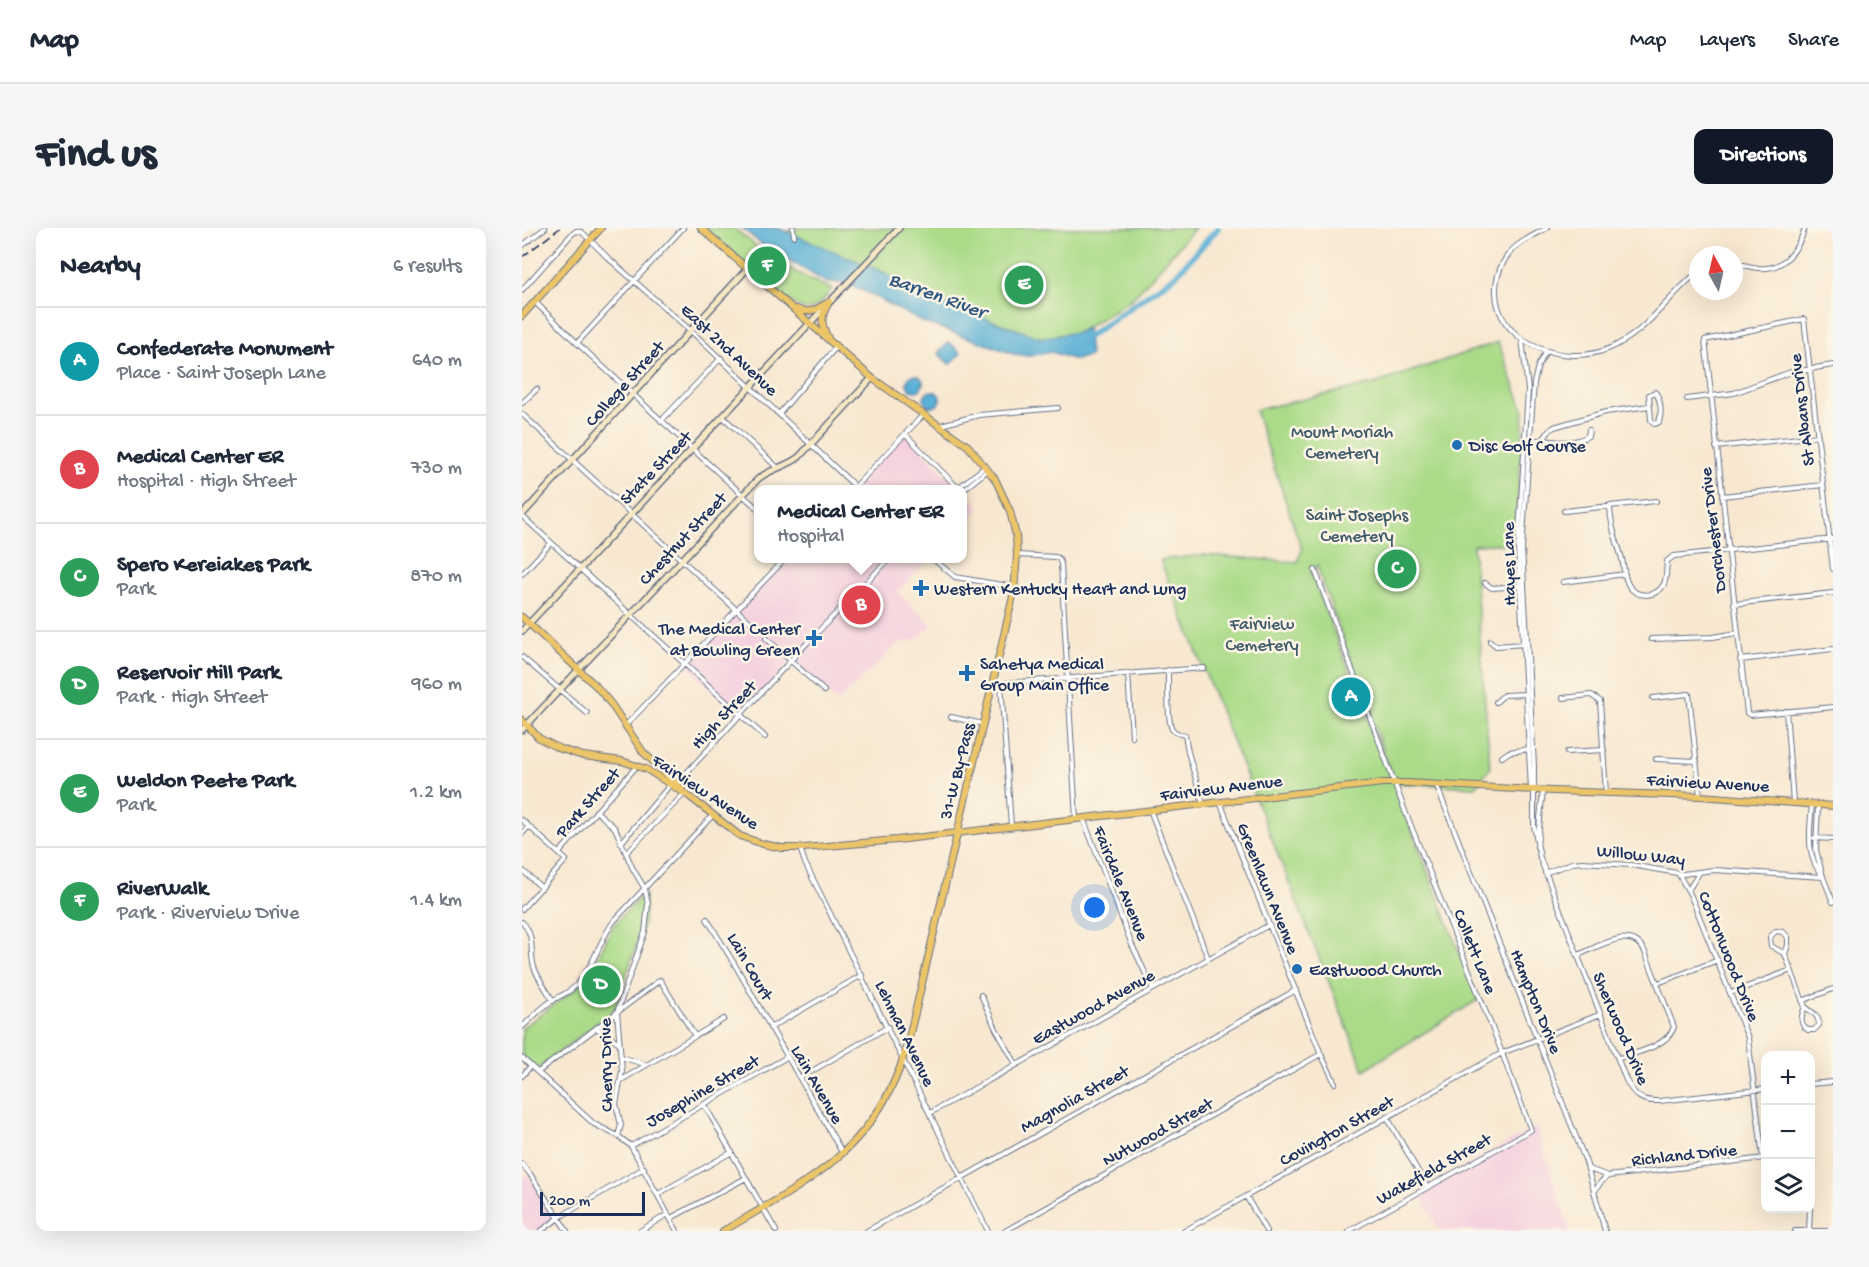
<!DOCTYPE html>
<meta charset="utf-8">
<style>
:root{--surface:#fff;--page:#f6f6f7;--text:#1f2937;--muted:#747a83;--line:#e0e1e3;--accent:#111827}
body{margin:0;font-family:"Gochi Hand",sans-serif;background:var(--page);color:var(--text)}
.controls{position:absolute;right:18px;bottom:18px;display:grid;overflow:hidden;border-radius:12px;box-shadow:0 6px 24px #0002}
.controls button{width:54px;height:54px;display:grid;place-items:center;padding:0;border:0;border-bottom:2px solid var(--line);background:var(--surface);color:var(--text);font:30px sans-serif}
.compass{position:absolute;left:1167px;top:18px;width:54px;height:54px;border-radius:50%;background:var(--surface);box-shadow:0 6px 24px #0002;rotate:352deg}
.scale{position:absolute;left:18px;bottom:15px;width:105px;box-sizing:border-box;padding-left:6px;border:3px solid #1b2f5e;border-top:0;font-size:16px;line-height:21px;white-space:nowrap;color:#1b2f5e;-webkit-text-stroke:4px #fcf5e5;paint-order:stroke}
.you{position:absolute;left:573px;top:680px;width:21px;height:21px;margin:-15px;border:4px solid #fff;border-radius:50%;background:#1a73e8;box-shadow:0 0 0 9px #1a73e833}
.badge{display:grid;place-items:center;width:39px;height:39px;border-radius:50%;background:var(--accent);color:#fff;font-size:20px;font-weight:700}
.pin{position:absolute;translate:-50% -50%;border:3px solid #fff;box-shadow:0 2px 6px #0006}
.popup{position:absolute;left:232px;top:257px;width:213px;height:78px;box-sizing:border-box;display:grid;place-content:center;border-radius:12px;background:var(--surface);filter:drop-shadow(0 2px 4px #0005);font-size:20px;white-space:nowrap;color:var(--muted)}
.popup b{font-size:22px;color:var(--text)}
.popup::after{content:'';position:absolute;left:50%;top:100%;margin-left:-12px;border:12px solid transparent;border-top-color:var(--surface)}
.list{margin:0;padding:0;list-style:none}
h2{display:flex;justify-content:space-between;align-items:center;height:78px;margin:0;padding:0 24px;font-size:26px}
h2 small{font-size:20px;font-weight:400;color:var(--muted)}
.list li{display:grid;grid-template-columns:39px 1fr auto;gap:18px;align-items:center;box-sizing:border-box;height:108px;padding:0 24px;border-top:2px solid var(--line)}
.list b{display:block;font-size:22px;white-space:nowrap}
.list p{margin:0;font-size:20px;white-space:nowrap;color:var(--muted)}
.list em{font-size:20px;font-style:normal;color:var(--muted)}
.icon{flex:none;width:33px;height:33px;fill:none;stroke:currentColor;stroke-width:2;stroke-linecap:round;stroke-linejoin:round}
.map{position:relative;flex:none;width:1311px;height:1003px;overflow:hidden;border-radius:12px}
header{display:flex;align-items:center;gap:36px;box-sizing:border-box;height:84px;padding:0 30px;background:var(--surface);border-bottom:2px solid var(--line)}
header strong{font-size:28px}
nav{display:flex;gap:33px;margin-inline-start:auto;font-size:21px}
.intro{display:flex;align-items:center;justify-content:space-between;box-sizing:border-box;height:144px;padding:0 36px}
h1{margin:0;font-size:42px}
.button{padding:15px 27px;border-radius:12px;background:var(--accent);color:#fff;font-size:21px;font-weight:700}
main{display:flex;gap:36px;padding:0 36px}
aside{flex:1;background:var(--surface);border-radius:12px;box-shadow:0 6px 24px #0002}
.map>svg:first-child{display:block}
.built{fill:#f4cfde}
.green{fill:#abdb89;stroke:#638574;stroke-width:1.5}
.water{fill:#5ab0d6;stroke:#3a709a;stroke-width:1.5}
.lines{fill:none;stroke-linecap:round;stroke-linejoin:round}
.river{stroke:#5ab0d6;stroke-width:6}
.street-casing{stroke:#687086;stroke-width:6}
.secondary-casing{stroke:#687086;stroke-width:8}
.primary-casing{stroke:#687086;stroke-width:8}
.street{stroke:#fff;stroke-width:4}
.secondary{stroke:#f7e8c3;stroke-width:5}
.primary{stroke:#ecc569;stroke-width:6}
.rail{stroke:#1b2f5e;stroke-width:1.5;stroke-dasharray:9 4.5;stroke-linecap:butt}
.poi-dot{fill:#1f6fb2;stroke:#fcf5e5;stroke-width:2}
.labels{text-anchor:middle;stroke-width:5;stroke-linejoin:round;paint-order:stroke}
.street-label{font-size:18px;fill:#1b2f5e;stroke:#fcf5e5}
.park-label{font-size:18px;fill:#3f5a69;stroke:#fcf5e5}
.poi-label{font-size:18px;fill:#1b2f5e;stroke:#fcf5e5;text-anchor:start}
.water-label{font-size:20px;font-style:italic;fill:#2e5682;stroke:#fcf5e5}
</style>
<header>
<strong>Map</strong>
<nav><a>Map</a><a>Layers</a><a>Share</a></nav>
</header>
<div class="intro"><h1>Find us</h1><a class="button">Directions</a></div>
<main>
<aside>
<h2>Nearby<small>6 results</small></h2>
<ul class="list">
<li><span class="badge" style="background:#0f9aa8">A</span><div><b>Confederate Monument</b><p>Place · Saint Joseph Lane</p></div><em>640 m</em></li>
<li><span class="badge" style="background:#e0444e">B</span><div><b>Medical Center ER</b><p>Hospital · High Street</p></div><em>730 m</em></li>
<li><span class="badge" style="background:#2e9e5b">C</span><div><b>Spero Kereiakes Park</b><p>Park</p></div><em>870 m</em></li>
<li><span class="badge" style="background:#2e9e5b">D</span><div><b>Reservoir Hill Park</b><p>Park · High Street</p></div><em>960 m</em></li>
<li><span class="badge" style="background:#2e9e5b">E</span><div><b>Weldon Peete Park</b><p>Park</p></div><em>1.2 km</em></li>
<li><span class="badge" style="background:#2e9e5b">F</span><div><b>RiverWalk</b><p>Park · Riverview Drive</p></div><em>1.4 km</em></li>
</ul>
</aside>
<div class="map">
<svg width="1311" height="1003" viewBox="0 0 1311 1003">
<rect width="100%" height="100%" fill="#fcf5e5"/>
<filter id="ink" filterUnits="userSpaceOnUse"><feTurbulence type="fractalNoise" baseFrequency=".0167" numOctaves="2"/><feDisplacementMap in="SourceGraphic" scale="12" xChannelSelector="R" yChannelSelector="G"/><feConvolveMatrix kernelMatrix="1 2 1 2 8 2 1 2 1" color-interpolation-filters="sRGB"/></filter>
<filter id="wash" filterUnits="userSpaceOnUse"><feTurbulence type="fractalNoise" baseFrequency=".008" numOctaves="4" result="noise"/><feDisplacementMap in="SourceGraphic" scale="24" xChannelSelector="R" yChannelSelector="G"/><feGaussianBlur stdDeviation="1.35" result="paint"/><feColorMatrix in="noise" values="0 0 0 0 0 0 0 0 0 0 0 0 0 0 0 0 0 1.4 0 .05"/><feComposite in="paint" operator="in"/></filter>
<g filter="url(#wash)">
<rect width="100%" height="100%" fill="#f8e8d1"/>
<path class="built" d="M383,206L439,262H330Z
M441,263L458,279L441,296Z
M264,331H408L375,364L410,397L394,412L377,415L316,474L269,433L218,487L162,436Z
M1014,899L1048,1003H918L896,964Z
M6,947L34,990L14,1003H0V951Z"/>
<path class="green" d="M184,0H212C241,25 274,47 310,61C302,72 297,80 283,82L265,72Z
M270,0H673L610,71L557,104L519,110L399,68L363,45L265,5Z
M976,114L1002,183L993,315L951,317L968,540L954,559L873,555L797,345L796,337L789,345L956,772L842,842L638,332L683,327L775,334L780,322L733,182L855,155Z
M120,667L123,668L122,695L93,781L16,841L0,827V800L51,763L73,735L91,698Z"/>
<path class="water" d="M220,0H256L363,45L399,68L519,110L557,104L565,100L568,128L553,132L530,124L506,128L492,126C462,115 433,105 403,95C378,85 330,49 305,55L238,15Z
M427,114L439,125L428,137L416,125Z
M385 155a8 8 0 1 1 16 0a8 8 0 1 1-16 0Z
M402 171a8 8 0 1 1 16 0a8 8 0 1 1-16 0Z"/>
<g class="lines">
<path class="river" d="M560,110L567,108L653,48L696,0"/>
</g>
</g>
<g filter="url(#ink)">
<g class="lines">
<g class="street-casing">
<path id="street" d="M271,0L272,8
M1025,0C1013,7 1000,12 990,22C981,32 975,45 974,59C971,116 1042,139 1086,121C1124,106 1145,69 1176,44
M0,18L23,0
M1212,35C1220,36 1228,39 1236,40C1261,43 1276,22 1283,0
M0,62L49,7L54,3L60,4L85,29L169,103L337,262
M13,74L55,115L237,282
M1000,111L1006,162L996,321L1009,561
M55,115L161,0
M1024,123L1016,138L1012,155L1000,320L1012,538V598L1018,630L1104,852C1112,868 1120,874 1138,873L1244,861
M1133,164C1139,171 1140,185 1137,194L1133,196L1129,192L1127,167Z
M1165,171L1212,165L1269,144L1311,137
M0,175L15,161
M0,186L230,396
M257,186L314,119
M201,189L256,240
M139,193L199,130
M419,197L457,187L536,180
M383,206L438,262
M1007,212H1021L1027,203L1032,199L1084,184L1127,178
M1021,212C1035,214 1053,216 1066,208L1067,202
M1194,219L1296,208
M330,262L402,186
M433,262L464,238
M441,262L466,242
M1200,268L1301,257
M1088,277C1088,297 1095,313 1100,331C1102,340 1102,350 1107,358C1116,371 1135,369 1142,356C1145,349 1144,341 1145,333L1152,328L1311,311
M1042,283L1134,273
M0,288L243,509
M495,327L534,329L537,331L539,336L554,591
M410,330L433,349L492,359
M1311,341L1282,91L1183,112L1225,485L1228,487L1311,479
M793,342L883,583L975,812L1009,902L827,1003
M0,346L29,315
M1041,354L1103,346
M963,355L970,360L999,358
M1212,376L1311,365
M244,410L302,463
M1129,411L1191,409L1215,405
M968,413L974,418L1002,416
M0,429L65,485
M1218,432L1311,421
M646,442C646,454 645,493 650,501C653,506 659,506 663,507L666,524L681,576
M606,445L610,509
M471,456L682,440
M479,456L489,598
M1041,470L1069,467L1078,473L1084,565
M1131,470L1167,466L1178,568
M974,474L982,467L1004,466
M1264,483L1271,574
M429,489L461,496
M104,497L264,330
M1045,524L1082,522
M980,529L987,524L1007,521
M1134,531L1175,533
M154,556L285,415L368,330
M914,556L1064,934L1083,1003
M698,574L799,826L813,855
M1290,576C1288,600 1283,630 1301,648
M1296,577L1294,622L1301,649L1311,674
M628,582L686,730
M74,583L93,600L111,641L123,661L126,676L123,704L95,784L100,843L94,876L99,897L96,908
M561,590L610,717L631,761
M0,592L44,632L0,681
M0,606L7,598
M1292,610L1311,611
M99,615L148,557
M1015,619L1021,562
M278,620L283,635L466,1003
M37,625L115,538
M104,625L162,566
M0,642L20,660
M1023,645L1050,635L1060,634L1109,637L1161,646L1192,642L1301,649
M1156,645L1169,668L1226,810L1241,931
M1167,661L1177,645
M185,691L216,742L321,926
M0,694C14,708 7,723 12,739C16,751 25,762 31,773
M1254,703L1261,704L1266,709V717L1263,726L1249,718L1248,709Z
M1263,726L1283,779
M1056,727C1076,719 1110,696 1123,724L1152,799C1146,818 1114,825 1097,830
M1136,755L1196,732
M1209,765L1269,742
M459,767L474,801L494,836
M1280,773L1311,761
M1283,779C1290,784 1297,787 1297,797L1292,802H1286C1277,796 1279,788 1283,779Z
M0,799C9,791 18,781 28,774C39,767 50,764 58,753C73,735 78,711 92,693L191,587
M74,800L96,814
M248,800L340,747
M99,829L122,836
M0,830L72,896L96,908L109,918L155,1003
M16,844L138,752L173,808
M0,848L9,838
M278,850L366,799
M101,851L202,791
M1288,856L1311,854
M182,876L254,1003
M408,885L747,697
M865,889L905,959
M109,918L265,829
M1288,929L1291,936L1288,951
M0,936L8,946L45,1003
M1067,941L1086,948L1243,930
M1288,956V958
M1072,964L1079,954L1085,949
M136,966L210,924
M724,968L744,1003
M149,990L224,950
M1287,1002L1288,980
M19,1003L41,987L122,940
M118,1003L146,986
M345,1003L774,762
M483,1003L799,826
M662,1003L980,825L1079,786
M1273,1003H1310"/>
</g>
<g class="secondary-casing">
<path id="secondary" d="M0,287L225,41
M0,403L377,0
M0,502L236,251C248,241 264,239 277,229L350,150"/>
</g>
<g class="primary-casing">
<path id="primary" d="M179,0L350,150L446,218L473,251L488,283L494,308L495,327L492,364L393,785C388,804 384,824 377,842C343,929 276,959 201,1003
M306,76C298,90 299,96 306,110
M275,81C287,87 296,80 307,74
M0,88L79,0
M0,389L74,458L89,476L121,524L160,561
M0,492L17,510L36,520L61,528L100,533L124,541L168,569L218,608L241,616L260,620H281L375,612L861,555H885L1031,563L1178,568L1311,578"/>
</g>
<use href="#street" class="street"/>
<use href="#secondary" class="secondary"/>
<use href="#primary" class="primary"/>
<path class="rail" d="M0,29L38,0"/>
</g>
</g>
<g class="poi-dot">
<circle cx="935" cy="217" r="6"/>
<path d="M396 351h6v6h6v6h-6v6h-6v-6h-6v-6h6z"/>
<path d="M289 401h6v6h6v6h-6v6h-6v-6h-6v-6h6z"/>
<path d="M442 436h6v6h6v6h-6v6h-6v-6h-6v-6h6z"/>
<circle cx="775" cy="741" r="6"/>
</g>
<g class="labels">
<g class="street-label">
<text transform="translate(208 121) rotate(43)" y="6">East 2nd Avenue</text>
<text transform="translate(102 155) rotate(-48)" y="6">College Street</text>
<text transform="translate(1279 182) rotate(-97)" y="6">St Albans Drive</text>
<text transform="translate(133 239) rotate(-46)" y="6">State Street</text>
<text transform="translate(1190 302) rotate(-97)" y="6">Dorchester Drive</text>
<text transform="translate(160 310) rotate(-47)" y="6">Chestnut Street</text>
<text transform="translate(986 336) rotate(-91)" y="6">Hayes Lane</text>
<text transform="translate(201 486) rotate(-47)" y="6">High Street</text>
<text transform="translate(434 543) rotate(-76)" y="6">31-W By-Pass</text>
<text transform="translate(1186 554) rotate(3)" y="6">Fairview Avenue</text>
<text transform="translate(699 559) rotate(-7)" y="6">Fairview Avenue</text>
<text transform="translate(184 563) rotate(33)" y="6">Fairview Avenue</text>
<text transform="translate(65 574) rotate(-48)" y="6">Park Street</text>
<text transform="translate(1119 626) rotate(6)" y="6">Willow Way</text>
<text transform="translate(600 655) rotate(68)" y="6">Fairdale Avenue</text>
<text transform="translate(747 660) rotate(68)" y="6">Greenlawn Avenue</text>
<text transform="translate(954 723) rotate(68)" y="6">Collett Lane</text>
<text transform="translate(1208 728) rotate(68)" y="6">Cottonwood Drive</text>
<text transform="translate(229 738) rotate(60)" y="6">Lain Court</text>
<text transform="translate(1015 773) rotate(68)" y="6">Hampton Drive</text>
<text transform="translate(571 778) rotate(-29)" y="6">Eastwood Avenue</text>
<text transform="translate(1100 800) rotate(67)" y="6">Sherwood Drive</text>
<text transform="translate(384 805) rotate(64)" y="6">Lehman Avenue</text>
<text transform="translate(83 837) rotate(-91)" y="6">Cherry Drive</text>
<text transform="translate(296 856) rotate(60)" y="6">Lain Avenue</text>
<text transform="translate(180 862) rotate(-30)" y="6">Josephine Street</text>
<text transform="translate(552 870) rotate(-29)" y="6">Magnolia Street</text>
<text transform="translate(814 902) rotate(-29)" y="6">Covington Street</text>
<text transform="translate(635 903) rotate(-29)" y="6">Nutwood Street</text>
<text transform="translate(1162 926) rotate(-6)" y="6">Richland Drive</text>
<text transform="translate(911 940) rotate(-29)" y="6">Wakefield Street</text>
</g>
<g class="park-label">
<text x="820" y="209">Mount Moriah<tspan x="820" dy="21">Cemetery</tspan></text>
<text x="835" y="292">Saint Josephs<tspan x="835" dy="21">Cemetery</tspan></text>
<text x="740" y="401">Fairview<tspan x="740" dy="21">Cemetery</tspan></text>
</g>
<g class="poi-label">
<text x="947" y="223">Disc Golf Course</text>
<text x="412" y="366">Western Kentucky Heart and Lung</text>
<text x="278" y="406" text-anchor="end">The Medical Center<tspan x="278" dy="21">at Bowling Green</tspan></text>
<text x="458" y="441">Sahetya Medical<tspan x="458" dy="21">Group Main Office</tspan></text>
<text x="787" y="747">Eastwood Church</text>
</g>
<g class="water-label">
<text transform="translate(416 66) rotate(20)" y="7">Barren River</text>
</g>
</g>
</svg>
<div class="controls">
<button>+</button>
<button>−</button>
<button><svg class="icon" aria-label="layers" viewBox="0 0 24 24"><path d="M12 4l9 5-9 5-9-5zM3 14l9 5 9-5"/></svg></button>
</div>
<svg class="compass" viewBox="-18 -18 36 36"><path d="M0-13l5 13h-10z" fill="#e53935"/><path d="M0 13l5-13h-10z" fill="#747a83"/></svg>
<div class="scale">200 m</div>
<div class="you"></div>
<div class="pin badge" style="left:829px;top:469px;background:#0f9aa8">A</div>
<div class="pin badge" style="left:339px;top:377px;background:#e0444e">B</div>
<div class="popup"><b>Medical Center ER</b>Hospital</div>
<div class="pin badge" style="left:875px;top:341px;background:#2e9e5b">C</div>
<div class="pin badge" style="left:79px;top:757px;background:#2e9e5b">D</div>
<div class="pin badge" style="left:502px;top:57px;background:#2e9e5b">E</div>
<div class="pin badge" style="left:245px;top:38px;background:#2e9e5b">F</div>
</div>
</main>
